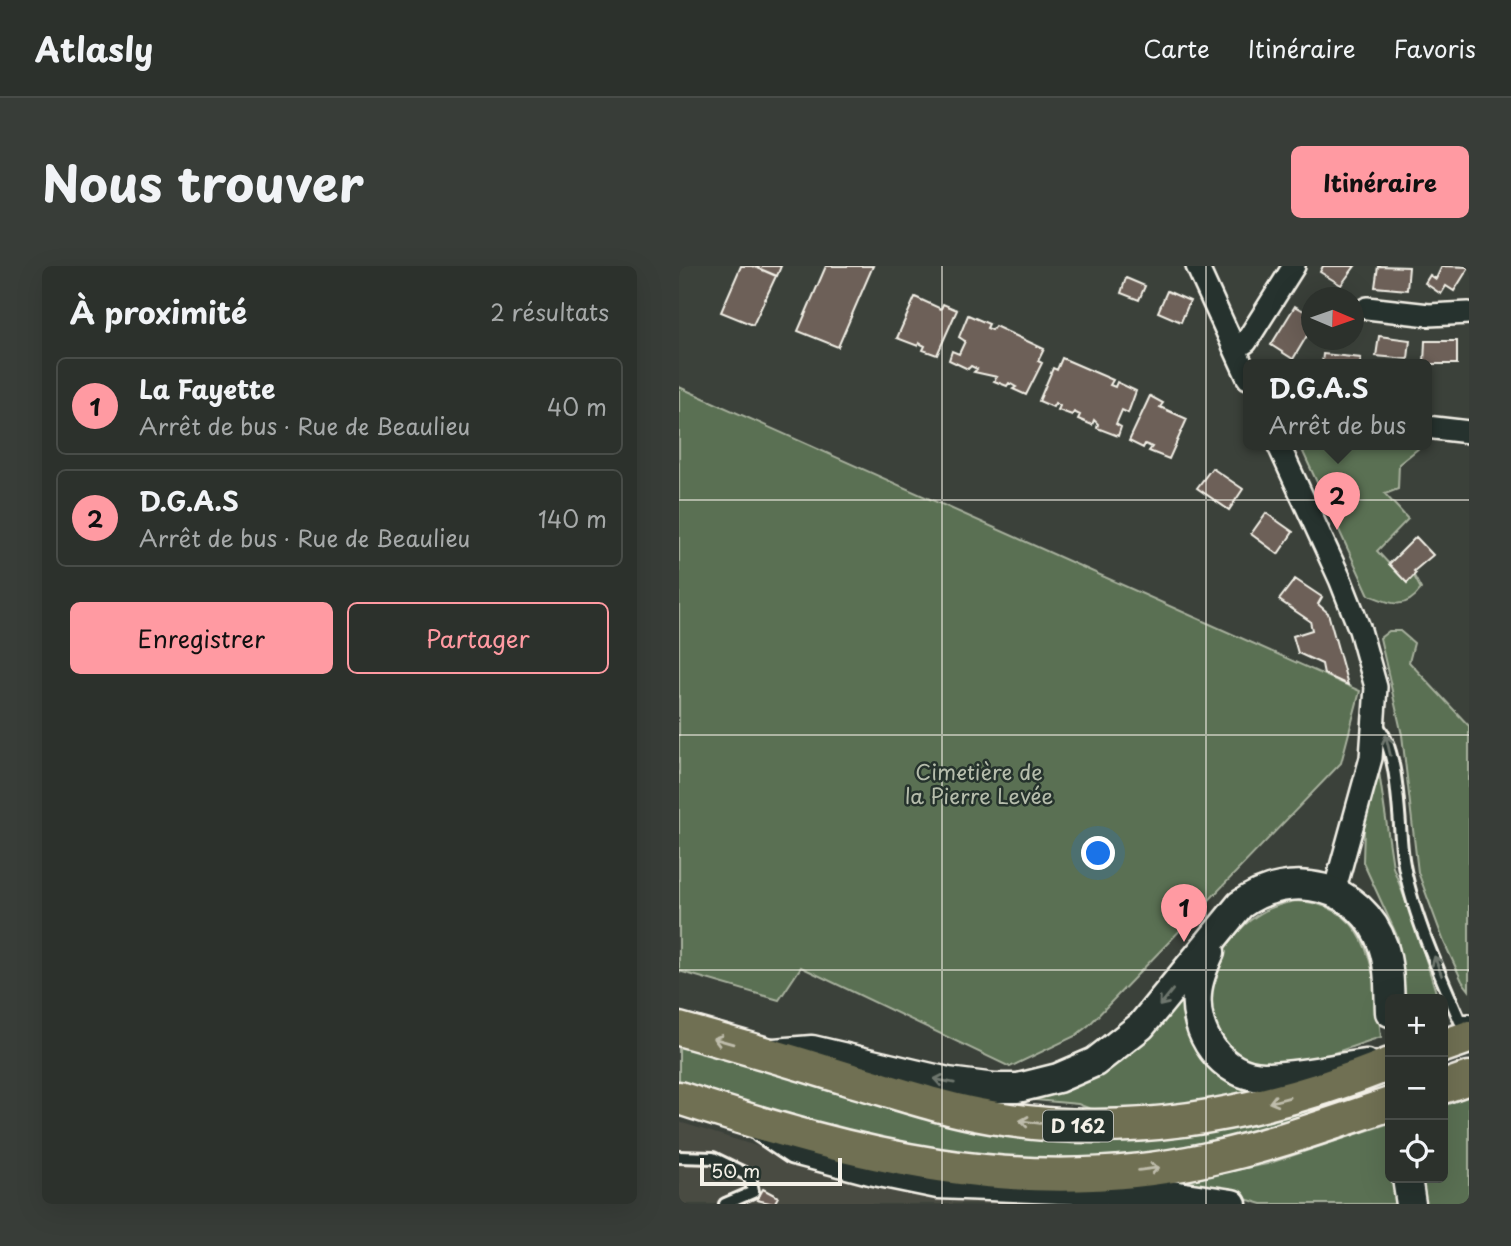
<!DOCTYPE html>
<html lang="fr">
<meta charset="utf-8">
<style>
:root{--surface:#2c312c;--page:#383d38;--text:#f1f3f6;--muted:#a6a9a9;--line:#484c48;--accent:#ff9aa2}
body{margin:0;font-family:"Playpen Sans",sans-serif;background:var(--page);color:var(--text)}
.controls{position:absolute;right:21px;bottom:21px;display:grid;overflow:hidden;border-radius:10px;box-shadow:0 7px 28px #0002}
.controls button{width:63px;height:63px;display:grid;place-items:center;padding:0;border:0;border-bottom:2px solid var(--line);background:var(--surface);color:var(--text);font:35px sans-serif}
.compass{position:absolute;left:622px;top:21px;width:63px;height:63px;border-radius:50%;background:var(--surface);box-shadow:0 7px 28px #0002;rotate:92deg}
.scale{position:absolute;left:21px;bottom:18px;width:142px;box-sizing:border-box;padding-left:7px;border:4px solid #f4f1e8;border-top:0;font-size:19px;line-height:24px;white-space:nowrap;color:#f4f1e8;-webkit-text-stroke:5px #26332d;paint-order:stroke}
.you{position:absolute;left:420px;top:588px;width:24px;height:24px;margin:-18px;border:5px solid #fff;border-radius:50%;background:#1a73e8;box-shadow:0 0 0 10px #1a73e833}
.badge{display:grid;place-items:center;width:46px;height:46px;border-radius:50%;background:var(--accent);color:#111;font-size:23px;font-weight:700}
.pin{position:absolute;translate:-50% -58px;filter:drop-shadow(0 2px 4px #0008)}
.pin::after{content:'';position:absolute;top:37px;width:24px;height:21px;background:inherit;clip-path:polygon(0 0,100% 0,50% 100%)}
.popup{position:absolute;left:564px;top:93px;width:189px;height:91px;box-sizing:border-box;display:grid;place-content:center;border-radius:10px;background:var(--surface);filter:drop-shadow(0 2px 5px #0005);font-size:23px;white-space:nowrap;color:var(--muted)}
.popup b{font-size:26px;color:var(--text)}
.popup::after{content:'';position:absolute;left:50%;top:100%;margin-left:-14px;border:14px solid transparent;border-top-color:var(--surface)}
.list{margin:0;padding:0;list-style:none}
h2{display:flex;justify-content:space-between;align-items:center;height:91px;margin:0;padding:0 28px;font-size:30px}
h2 small{font-size:23px;font-weight:400;color:var(--muted)}
.list li{display:grid;grid-template-columns:46px 1fr auto;gap:21px;align-items:center;box-sizing:border-box;height:98px;margin:0 14px 14px;padding:0 14px;border:2px solid var(--line);border-radius:10px}
.list b{display:block;font-size:26px;white-space:nowrap}
.list p{margin:0;font-size:23px;white-space:nowrap;color:var(--muted)}
.list em{font-size:23px;font-style:normal;color:var(--muted)}
.actions{display:flex;gap:14px;padding:21px 28px}
.actions a{flex:1;padding:16px 0;border:2px solid var(--accent);border-radius:10px;text-align:center;font-size:24px;color:var(--accent)}
.actions .main{background:var(--accent);color:#111}
.icon{flex:none;width:38px;height:38px;fill:none;stroke:currentColor;stroke-width:2;stroke-linecap:round;stroke-linejoin:round}
.map{position:relative;flex:none;width:790px;height:938px;overflow:hidden;border-radius:10px}
header{display:flex;align-items:center;gap:42px;box-sizing:border-box;height:98px;padding:0 35px;background:var(--surface);border-bottom:2px solid var(--line)}
header strong{font-size:33px}
nav{display:flex;gap:38px;margin-inline-start:auto;font-size:24px}
.intro{display:flex;align-items:center;justify-content:space-between;box-sizing:border-box;height:168px;padding:0 42px}
h1{margin:0;font-size:49px}
.button{padding:18px 32px;border-radius:10px;background:var(--accent);color:#111;font-size:24px;font-weight:700}
main{display:flex;gap:42px;padding:0 42px}
aside{flex:1;background:var(--surface);border-radius:10px;box-shadow:0 7px 28px #0002}
.map>svg:first-child{display:block}
.built{fill:#4a4b43}
.green{fill:#5a6f52;stroke:#a7b09d;stroke-width:2}
.building{fill:#6d6158;stroke:#f4f1e8;stroke-width:2}
.lines{fill:none;stroke-linecap:round;stroke-linejoin:round}
.lane-casing{stroke:#f4f1e8;stroke-width:16}
.street-casing{stroke:#f4f1e8;stroke-width:26}
.secondary-casing{stroke:#f4f1e8;stroke-width:33}
.primary-casing{stroke:#f4f1e8;stroke-width:37}
.lane{stroke:#26332d;stroke-width:10}
.street{stroke:#26332d;stroke-width:21}
.secondary{stroke:#26332d;stroke-width:28}
.primary{stroke:#706f52;stroke-width:32}
.oneway{stroke:#6e766e}
.oneway2{stroke:#bfbdac}
.grid{fill:none;stroke:#f4f1e8;stroke-width:2;stroke-opacity:0.55}
.labels{text-anchor:middle;stroke-width:5;stroke-linejoin:round;paint-order:stroke}
.shield{fill:#26332d;stroke:#b6b8b0;stroke-width:2}
.shield-label{font-size:19px;font-weight:bold;fill:#f4f1e8}
.park-label{font-size:21px;fill:#b6bdac;stroke:#26332d}
</style>
<header>
<strong>Atlasly</strong>
<nav><a>Carte</a><a>Itinéraire</a><a>Favoris</a></nav>
</header>
<div class="intro"><h1>Nous trouver</h1><a class="button">Itinéraire</a></div>
<main>
<aside>
<h2>À proximité<small>2 résultats</small></h2>
<ul class="list">
<li><span class="badge">1</span><div><b>La Fayette</b><p>Arrêt de bus · Rue de Beaulieu</p></div><em>40 m</em></li>
<li><span class="badge">2</span><div><b>D.G.A.S</b><p>Arrêt de bus · Rue de Beaulieu</p></div><em>140 m</em></li>
</ul>
<div class="actions"><a class="main">Enregistrer</a><a>Partager</a></div>
</aside>
<div class="map">
<svg width="790" height="938" viewBox="0 0 790 938">
<rect width="100%" height="100%" fill="#3b413a"/>
<filter id="ink" filterUnits="userSpaceOnUse"><feTurbulence type="fractalNoise" baseFrequency=".0143" numOctaves="2"/><feDisplacementMap in="SourceGraphic" scale="14" xChannelSelector="R" yChannelSelector="G"/><feConvolveMatrix kernelMatrix="1 2 1 2 8 2 1 2 1" color-interpolation-filters="sRGB"/></filter>
<g filter="url(#ink)">
<path class="built" d="M0,856L173,910L252,928L340,938H0Z"/>
<path class="green" d="M0,121L681,425L662,497L410,759L396,770L331,801L122,701L100,734L0,705Z
M633,178H745L720,198L719,223L706,228L729,253L698,285L728,317L735,310L742,323C726,345 712,338 690,329L624,186Z
M710,365H721L735,377L730,396L790,460V724L783,715L765,676L739,606L723,469L701,372Z
M700,506L714,601L739,668L759,733H727L719,672L684,596L685,561L695,513Z
M617,635C696,638 695,712 702,771C669,781 632,798 599,800C498,806 515,650 617,635Z
M499,730H505L512,758L597,819L540,835L458,844L417,845L399,838L335,832Z
M0,779L362,866L711,808V821L599,858L557,878L519,888L304,898L0,823Z
M790,830V938H583L546,927L504,921V914L588,898L711,857V912H764V839Z"/>
<path class="building" d="M62,0H74L97,10L74,59L42,46Z
M74,0H102L98,10Z
M147,0H194L159,81L119,65Z
M644,0H676L662,19L641,6Z
M699,0L730,1L728,24L696,21Z
M763,0L790,1L775,25L767,20L762,28L746,17L751,9L757,13Z
M447,12L466,20L460,34L442,27Z
M488,25L511,35L502,56L479,46Z
M236,31L262,43L264,38L278,44L258,89L244,84L246,80L240,77L239,80L218,72Z
M616,40L632,49V63L614,93L592,79Z
M289,49L310,58L308,62L313,64L316,60L365,83L359,95L363,97L347,129L334,123L337,121L330,117L328,120L315,115L318,111L295,106L298,103L292,100L289,103L270,94L273,85L280,88L286,75L280,71Z
M700,70L731,74L729,93L697,90Z
M746,75H778V98H745Z
M644,88L682,92L681,98H643Z
M383,92L434,114L431,119L436,121L438,116L457,125L449,147L443,144L437,158L442,161L439,170L418,162L419,158L415,154L413,159L399,153L401,149L395,146L393,149L379,144L381,140L376,137L374,141L360,135L374,102L378,104Z
M471,130L484,137L481,141L508,153L490,193L470,185L473,181L466,178L464,182L450,175Z
M533,202L564,223L550,244L518,222Z
M587,247L614,266L599,288L572,268Z
M737,271L754,289L735,305L737,307L728,317L710,298Z
M616,313L643,331L639,338L649,347L669,419L645,408L643,398L619,387L614,370L633,364L631,355L600,334Z
M84,923L99,931L95,938L78,934Z"/>
<g class="lines">
<g class="lane-casing">
<path id="lane" d="M697,458C721,483 719,557 724,593C732,645 760,706 781,755L790,754
M0,891L34,892L71,910L74,926L46,938"/>
</g>
<g class="street-casing">
<path id="street" d="M518,0L569,112
M688,42L750,49L790,47
M556,83L567,76L615,0
M747,161L790,166
M599,178L661,313L681,364L697,421L692,492L655,626"/>
</g>
<g class="secondary-casing">
<path id="secondary" d="M531,686C525,699 519,713 518,727C514,767 542,810 585,811C619,811 654,802 688,798
M95,787L133,784L269,816L316,822H339L379,812L416,796L462,760L561,639C611,602 683,618 704,680C711,701 710,724 711,746
M84,863L115,884L191,904L259,918L479,927L553,938
M728,912L732,938"/>
</g>
<g class="primary-casing">
<path id="primary" d="M0,763C58,779 116,796 173,814C219,827 264,843 312,851C448,875 583,849 711,798
M764,780L790,771
M764,821L790,812
M0,832C177,889 342,934 529,893C591,880 651,858 711,838"/>
</g>
<use href="#lane" class="lane"/>
<use href="#street" class="street"/>
<use href="#secondary" class="secondary"/>
<use href="#primary" class="primary"/>
</g>
<defs><path id="oneway-shaft" d="M-6 0H5M1.5-3L5.5 0L1.5 3" fill="none" stroke-width="1.6" stroke-linecap="round" stroke-linejoin="round" transform="scale(1.75)"/></defs>
<g class="oneway">
<use href="#oneway-shaft" transform="translate(709 479) rotate(-103)"/>
<use href="#oneway-shaft" transform="translate(759 700) rotate(-111)"/>
<use href="#oneway-shaft" transform="translate(487 732) rotate(129)"/>
<use href="#oneway-shaft" transform="translate(265 815) rotate(-169)"/>
</g>
<g class="oneway2">
<use href="#oneway-shaft" transform="translate(44 775) rotate(-164)"/>
<use href="#oneway-shaft" transform="translate(600 834) rotate(165)"/>
<use href="#oneway-shaft" transform="translate(351 856) rotate(-173)"/>
<use href="#oneway-shaft" transform="translate(470 903) rotate(-7)"/>
</g>
</g>
<path class="grid" d="M263,0V938M527,0V938M0,234H790M0,469H790M0,704H790"/>
<g class="labels">
<rect class="shield" x="364" y="844.5" width="70" height="31" rx="5"/>
<g class="shield-label">
<text x="399" y="867">D 162</text>
</g>
<g class="park-label">
<text x="300" y="514">Cimetière de<tspan x="300" dy="24">la Pierre Levée</tspan></text>
</g>
</g>
</svg>
<div class="controls">
<button>+</button>
<button>−</button>
<button><svg class="icon" aria-label="locate" viewBox="0 0 24 24"><circle cx="12" cy="12" r="6"/><path d="M12 2v4M12 18v4M2 12h4M18 12h4"/></svg></button>
</div>
<svg class="compass" viewBox="-18 -18 36 36"><path d="M0-13l5 13h-10z" fill="#e53935"/><path d="M0 13l5-13h-10z" fill="#a6a9a9"/></svg>
<div class="scale">50 m</div>
<div class="you"></div>
<div class="pin badge" style="left:505px;top:676px">1</div>
<div class="pin badge" style="left:658px;top:264px">2</div>
<div class="popup"><b>D.G.A.S</b>Arrêt de bus</div>
</div>
</main>
